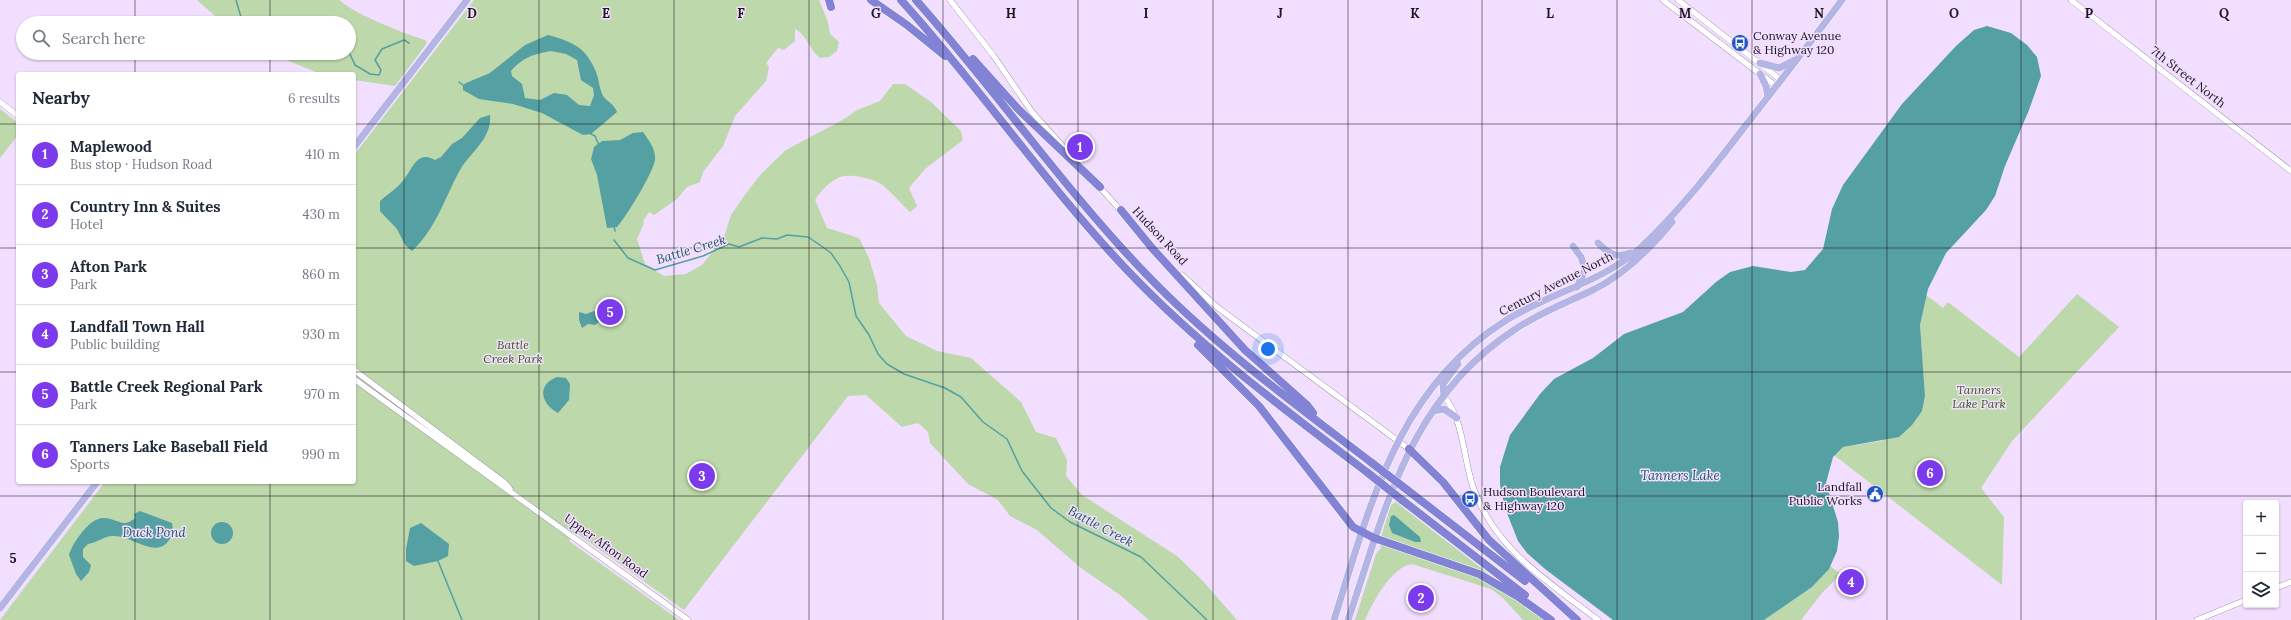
<!DOCTYPE html>
<meta charset="utf-8">
<style>
:root{--surface:#fff;--page:#f2f2f3;--text:#1f2937;--muted:#747a83;--line:#e0e1e3;--accent:#7c3aed}
body{margin:0;font-family:Lora,serif;background:var(--page);color:var(--text)}
.controls{position:absolute;right:12px;bottom:12px;display:grid;overflow:hidden;border-radius:4px;box-shadow:0 1px 3px #0004}
.controls button{width:36px;height:36px;display:grid;place-items:center;padding:0;border:0;border-bottom:1px solid var(--line);background:var(--surface);color:var(--text);font:20px sans-serif}
.you{position:absolute;left:1268px;top:349px;width:14px;height:14px;margin:-10px;border:3px solid #fff;border-radius:50%;background:#1a73e8;box-shadow:0 0 0 6px #1a73e833}
.badge{display:grid;place-items:center;width:26px;height:26px;border-radius:50%;background:var(--accent);color:#fff;font-size:13px;font-weight:700}
.pin{position:absolute;translate:-50% -50%;border:2px solid #fff;box-shadow:0 1px 4px #0006}
.list{margin:0;padding:0;list-style:none}
h2{display:flex;justify-content:space-between;align-items:center;height:52px;margin:0;padding:0 16px;font-size:17px}
h2 small{font-size:13px;font-weight:400;color:var(--muted)}
.list li{display:grid;grid-template-columns:26px 1fr auto;gap:12px;align-items:center;box-sizing:border-box;height:60px;padding:0 16px;border-top:1px solid var(--line)}
.list b{display:block;font-size:15px;white-space:nowrap}
.list p{margin:0;font-size:13px;white-space:nowrap;color:var(--muted)}
.list em{font-size:13px;font-style:normal;color:var(--muted)}
.icon{flex:none;width:22px;height:22px;fill:none;stroke:currentColor;stroke-width:2;stroke-linecap:round;stroke-linejoin:round}
.map{position:relative;flex:none;width:2291px;height:620px;overflow:hidden}
.search{position:absolute;background:var(--surface);box-shadow:0 1px 3px #0004;left:16px;top:16px;width:340px;height:44px;display:flex;align-items:center;gap:10px;box-sizing:border-box;padding:0 14px;border-radius:22px;color:var(--muted);font-size:15px}
.panel{position:absolute;background:var(--surface);box-shadow:0 1px 3px #0004;left:16px;top:72px;width:340px;height:412px;border-radius:4px}
.map>svg:first-child{display:block}
.green{fill:#bdd8aa}
.water{fill:#54a0a3;fill-rule:evenodd}
.lines{fill:none;stroke-linecap:round;stroke-linejoin:round}
.stream{stroke:#54a0a3;stroke-width:1.5}
.minor-casing{stroke:#786782;stroke-width:6}
.major-casing{stroke:#fff;stroke-width:8}
.highway-casing{stroke:#fff;stroke-width:9}
.minor{stroke:#fff;stroke-width:5.5}
.major{stroke:#b4b5e5;stroke-width:7}
.highway{stroke:#8283d4;stroke-width:8}
.highway-bridge-casing{stroke:#fff;stroke-width:9;stroke-linecap:butt}
.highway-bridge{stroke:#8283d4;stroke-width:8}
.grid{fill:none;stroke:#1d1621;stroke-width:1;stroke-opacity:0.55}
.labels{text-anchor:middle;stroke-width:3;stroke-linejoin:round;paint-order:stroke}
.poi-label{font-size:12px;fill:#1d1621;stroke:#f2defe;text-anchor:start}
.street-label{font-size:12px;fill:#1d1621;stroke:#f2defe}
.park-label{font-size:12px;font-style:italic;fill:#395c15;stroke:#f2defe}
.water-label{font-size:13px;font-style:italic;fill:#1a5b5d;stroke:#f2defe}
.grid-label{font-size:13px;text-anchor:middle;font-weight:bold;fill:#1d1621;stroke:#f2defe;stroke-width:3;stroke-linejoin:round;paint-order:stroke}
</style>
<div class="map">
<svg width="2291" height="620" viewBox="0 0 2291 620">
<rect width="100%" height="100%" fill="#f2defe"/>
<path class="green" d="M197,0H339C358,16 401,32 425,40L427,43L395,86L354,80V74L316,72L269,53H349V23H223Z
M474,0H819L828,22L830,34L839,42L837,51L829,57L820,58C809,49 807,35 795,29V41L784,50L778,48L766,63L769,67L766,81L735,116L723,146L703,172L700,182L687,187L677,199L654,215L649,212L643,221L644,223L637,239L645,264L664,276L686,274L702,265L724,237L731,215L744,196L761,174L786,150L844,119L857,110L880,101L893,84H905L931,102L961,131L963,140L925,169L909,188L917,206L910,212C901,204 895,196 886,188C878,179 851,173 840,177C829,182 821,190 815,200L827,228L859,238L869,258L877,285L879,303L906,336L937,351L971,358L1021,402L1036,432L1056,438L1067,460L1066,476L1082,495L1177,556L1202,580L1237,620H1149L1120,595L1081,568L1037,530L1010,516L998,500L968,484L930,443L928,432L918,423L902,427L866,395L848,396L684,610L575,532L569,541L679,620H0L105,482H354V155Z
M0,109L18,123V135L0,158Z
M2077,294L2119,327L2012,441L1981,488L2004,517L2002,585L1834,455L1843,447L1882,441L1922,411L1925,396L1920,325L1926,295L1943,308L1948,302L2019,357Z
M1396,502L1406,510L1498,581L1381,537L1391,505Z
M1383,544L1461,569L1495,584L1544,620H1523L1503,598L1491,589L1412,564C1391,567 1373,602 1365,620H1355L1376,554L1381,548L1380,545Z
M1830,566L1841,574L1822,593L1801,620H1764L1812,587Z"/>
<path class="water" d="M1987,26L2011,33L2027,45L2037,57L2041,76L2029,110L2005,166L1995,196L1986,210L1946,253L1928,289L1920,325L1925,396L1922,411L1912,425L1899,437L1843,447L1833,457L1826,483L1838,522L1839,536L1837,551L1829,569L1812,587L1764,620H1613L1545,569L1527,553L1518,541L1505,508L1500,485V467L1510,435L1540,394L1554,379L1593,358L1624,334L1683,312L1716,282L1730,272L1753,266L1791,272L1805,270L1823,249L1832,209L1843,185L1902,104L1956,46L1974,30Z
M548,35C573,42 586,47 596,72C599,79 599,87 602,94C605,101 614,103 617,112L591,134L583,135L542,113L513,104L479,99L463,90V85L466,83L490,73L525,45ZM551,51L566,54L577,60L581,80L593,88L594,95L590,106L579,105L567,95L554,93L540,100L525,98L522,84L512,76L511,71C523,57 534,54 551,51Z
M490,115C492,139 471,151 460,170C445,197 436,229 412,251L405,245L397,229L380,211V201C388,194 399,187 405,178C413,167 418,150 435,160L441,157L452,144L462,138L480,118Z
M643,132C649,141 656,149 655,160C653,173 626,217 617,227L607,228L597,175L591,159L594,147L602,141L620,140L633,133Z
M594,311L600,314V321L595,325L588,324L582,328L579,320V312L586,314Z
M557,377L566,378L570,384L569,400L558,413C541,404 536,385 557,377Z
M140,511L172,523C173,530 174,534 169,540C156,560 132,535 113,536C104,536 97,543 88,544L83,549V557L91,565L89,572L81,581L76,574L69,555C72,544 89,518 103,518C117,518 123,529 135,518L134,514Z
M1394,515L1420,537L1421,542H1415L1392,533L1389,525L1391,516Z
M211 533a11 11 0 1 1 22 0a11 11 0 1 1-22 0Z
M421,523L449,544L448,556L438,561L414,566L406,561V549L410,528Z"/>
<g class="lines">
<path class="stream" d="M236,0L241,17L246,23
M349,52L355,65L370,74L379,75L381,70L375,60L382,49L404,40L409,43
M310,53L315,57L329,53
M459,82L463,85
M591,134L595,136L599,145
M614,226L615,231
M614,240L628,258L655,270L703,256L729,244L739,247L762,238L777,239L787,235L808,237L817,243L831,253L840,266L849,282L856,316L869,335L878,354L887,364L904,374L945,388L961,397L983,422L1007,439L1022,471L1051,508L1070,522L1141,557L1207,620
M438,561L462,620"/>
<g class="minor-casing">
<path id="minor" d="M950,0L993,55L1032,112L1067,151
M1663,0L1776,86
M1678,0L1781,80
M2071,0L2291,171
M0,102L18,116
M1097,184L1122,212
M1182,275L1217,307L1409,449
M354,370L505,483L510,489
M354,379L688,620
M1444,396C1464,421 1463,457 1473,487C1495,550 1548,581 1598,620
M2276,588L2291,582
M2197,620L2246,600"/>
</g>
<g class="major-casing">
<path id="major" d="M1760,63L1779,68L1795,60
M1760,74L1766,86L1768,97
M354,147L467,0
M1598,243C1608,253 1616,259 1630,253
M1573,246L1581,257L1585,270L1577,287
M1444,396L1443,384L1458,364
M1433,411L1444,409L1457,418
M0,608L97,482
M1334,620C1370,506 1397,389 1505,321C1549,293 1601,283 1640,248C1680,211 1713,168 1746,125C1778,84 1811,42 1842,0
M1348,620C1386,509 1408,400 1514,330C1539,313 1568,302 1595,289C1626,273 1650,249 1672,222"/>
</g>
<g class="highway-casing">
<path id="highway" d="M829,0L831,7
M871,0L907,25L945,56
M901,0C980,87 1046,185 1127,270C1200,347 1284,409 1368,473
M916,0C995,89 1063,188 1146,274C1214,345 1294,403 1372,463
M973,59L1019,110L1100,187
M1121,210L1152,248L1245,350L1307,405L1313,413
M1198,345L1259,406L1353,527L1374,538L1479,574L1517,596L1551,620
M1409,449L1443,482L1489,540L1577,620
M1406,489L1525,581
M1402,500L1525,595"/>
</g>
<use href="#minor" class="minor"/>
<use href="#major" class="major"/>
<use href="#highway" class="highway"/>
<g class="highway-bridge-casing">
<path id="highway-bridge" d="M1372,463L1406,489
M1368,473L1402,500"/>
</g>
<use href="#highway-bridge" class="highway-bridge"/>
</g>
<path class="grid" d="M135,0V23M270,0V23M404,0V620M539,0V620M674,0V620M809,0V620M943,0V620M1078,0V620M1213,0V620M1348,0V620M1482,0V620M1617,0V620M1752,0V620M1887,0V620M2021,0V620M2156,0V620M135,53V74M270,53V74M0,124H18M354,124H2291M0,248H18M354,248H2291M0,372H18M354,372H2291M135,482V620M270,482V620M0,496H2291"/>
<defs>
<g id="bus-disc" transform="scale(0.9)"><circle r="9.5" fill="#2057c4" stroke="#f2defe"/><path d="M-5-6H5V4H4V6H2V4H-2V6H-4V4H-5ZM-3.5-4V0h7V-4ZM-3.5 1.2v1.5H-2V1.2ZM2 1.2v1.5H3.5V1.2Z" fill="#fff"/></g>
<g id="civic-disc" transform="scale(0.9)"><circle r="9.5" fill="#2057c4" stroke="#f2defe"/><path d="M-.6-6.5H3V-4.5H.6V-3L4-1V1h2V6H-6V1h2V-1L-.6-3ZM-1.2 2.5V6h2.4V2.5Z" fill="#fff"/></g>
</defs>
<g fill-rule="evenodd">
<use href="#bus-disc" x="1740" y="43"/>
<use href="#civic-disc" x="1875" y="494"/>
<use href="#bus-disc" x="1470" y="499"/>
</g>
<g class="labels">
<g class="poi-label">
<text x="1753" y="40">Conway Avenue<tspan x="1753" dy="14">&amp; Highway 120</tspan></text>
<text x="1862" y="491" text-anchor="end">Landfall<tspan x="1862" dy="14">Public Works</tspan></text>
<text x="1483" y="496">Hudson Boulevard<tspan x="1483" dy="14">&amp; Highway 120</tspan></text>
</g>
<g class="street-label">
<text transform="translate(2188 77) rotate(38)" y="4">7th Street North</text>
<text transform="translate(1160 236) rotate(47)" y="4">Hudson Road</text>
<text transform="translate(1556 284) rotate(-27)" y="4">Century Avenue North</text>
<text transform="translate(606 546) rotate(36)" y="4">Upper Afton Road</text>
</g>
<g class="park-label">
<text x="513" y="349">Battle<tspan x="513" dy="14">Creek Park</tspan></text>
<text x="1979" y="394">Tanners<tspan x="1979" dy="14">Lake Park</tspan></text>
</g>
<g class="water-label">
<text transform="translate(691 249) rotate(-17)" y="5">Battle Creek</text>
<text x="1680" y="480">Tanners Lake</text>
<text transform="translate(1101 526) rotate(28)" y="5">Battle Creek</text>
<text x="154" y="537">Duck Pond</text>
</g>
</g>
<g class="grid-label">
<text x="472" y="18">D</text>
<text x="606" y="18">E</text>
<text x="741" y="18">F</text>
<text x="876" y="18">G</text>
<text x="1011" y="18">H</text>
<text x="1146" y="18">I</text>
<text x="1280" y="18">J</text>
<text x="1415" y="18">K</text>
<text x="1550" y="18">L</text>
<text x="1685" y="18">M</text>
<text x="1819" y="18">N</text>
<text x="1954" y="18">O</text>
<text x="2089" y="18">P</text>
<text x="2224" y="18">Q</text>
<text x="13" y="563">5</text>
</g>
</svg>
<div class="controls">
<button>+</button>
<button>−</button>
<button><svg class="icon" aria-label="layers" viewBox="0 0 24 24"><path d="M12 4l9 5-9 5-9-5zM3 14l9 5 9-5"/></svg></button>
</div>
<div class="you"></div>
<div class="pin badge" style="left:1080px;top:147px">1</div>
<div class="pin badge" style="left:1421px;top:598px">2</div>
<div class="pin badge" style="left:702px;top:476px">3</div>
<div class="pin badge" style="left:1851px;top:582px">4</div>
<div class="pin badge" style="left:610px;top:312px">5</div>
<div class="pin badge" style="left:1930px;top:473px">6</div>
<div class="search"><svg class="icon" aria-label="search" viewBox="0 0 24 24"><circle cx="10" cy="10" r="6"/><path d="M15 15l6 6"/></svg>Search here</div>
<section class="panel">
<h2>Nearby<small>6 results</small></h2>
<ul class="list">
<li><span class="badge">1</span><div><b>Maplewood</b><p>Bus stop · Hudson Road</p></div><em>410 m</em></li>
<li><span class="badge">2</span><div><b>Country Inn &amp; Suites</b><p>Hotel</p></div><em>430 m</em></li>
<li><span class="badge">3</span><div><b>Afton Park</b><p>Park</p></div><em>860 m</em></li>
<li><span class="badge">4</span><div><b>Landfall Town Hall</b><p>Public building</p></div><em>930 m</em></li>
<li><span class="badge">5</span><div><b>Battle Creek Regional Park</b><p>Park</p></div><em>970 m</em></li>
<li><span class="badge">6</span><div><b>Tanners Lake Baseball Field</b><p>Sports</p></div><em>990 m</em></li>
</ul>
</section>
</div>
